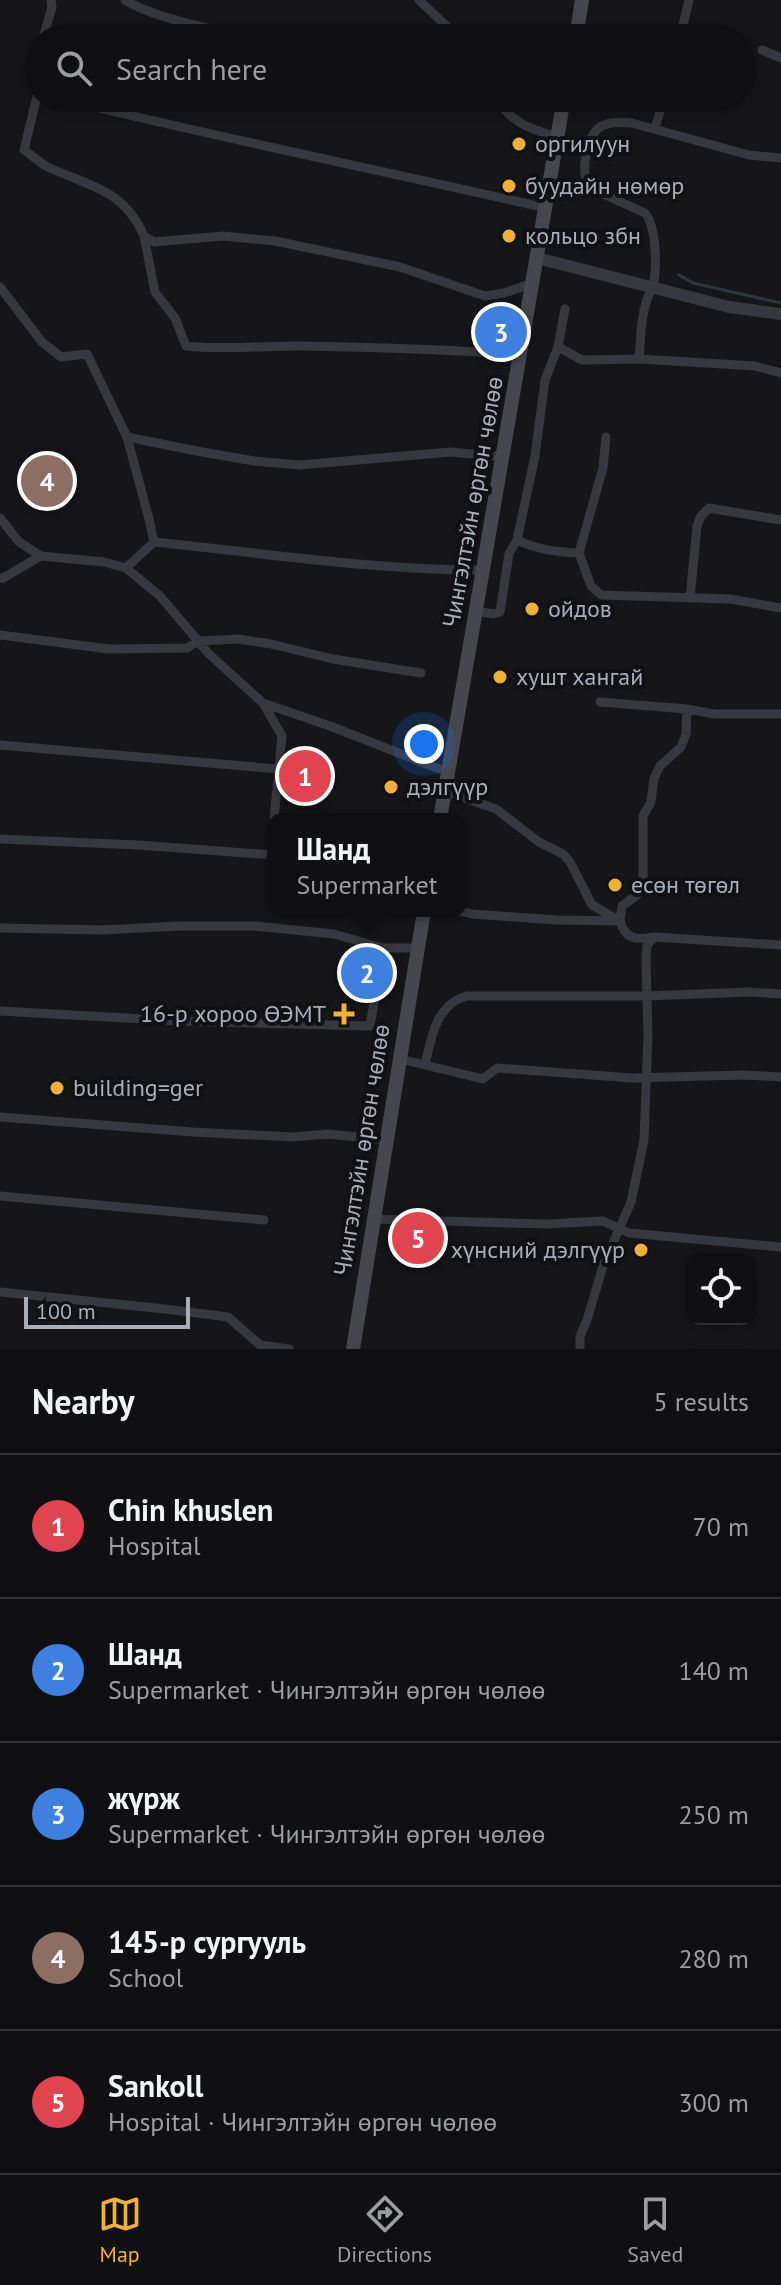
<!DOCTYPE html>
<meta charset="utf-8">
<style>
:root{--surface:#101012;--page:#19191b;--text:#f1f3f6;--muted:#9c9d9f;--line:#303032;--accent:#f2b134}
body{margin:0;font-family:"PT Sans",sans-serif;background:var(--page);color:var(--text)}
.controls{position:absolute;right:24px;bottom:24px;display:grid;overflow:hidden;border-radius:16px;box-shadow:0 4px 20px #0003}
.controls button{width:72px;height:72px;display:grid;place-items:center;padding:0;border:0;border-bottom:2px solid var(--line);background:var(--surface);color:var(--text);font:40px sans-serif}
.scale{position:absolute;left:24px;bottom:20px;width:166px;box-sizing:border-box;padding-left:8px;border:4px solid #a8adb8;border-top:0;font-size:22px;line-height:28px;white-space:nowrap;color:#a8adb8;-webkit-text-stroke:6px #111113;paint-order:stroke}
.you{position:absolute;left:424px;top:744px;width:28px;height:28px;margin:-20px;border:6px solid #fff;border-radius:50%;background:#1a73e8;box-shadow:0 0 0 12px #1a73e833}
.badge{display:grid;place-items:center;width:52px;height:52px;border-radius:50%;background:var(--accent);color:#fff;font-size:26px;font-weight:700}
.pin{position:absolute;translate:-50% -50%;border:4px solid #fff;box-shadow:0 2px 8px #0006}
.popup{position:absolute;left:267px;top:813px;width:200px;height:104px;box-sizing:border-box;display:grid;place-content:center;border-radius:16px;background:var(--surface);filter:drop-shadow(0 2px 6px #0005);font-size:26px;white-space:nowrap;color:var(--muted)}
.popup b{font-size:30px;color:var(--text)}
.popup::after{content:'';position:absolute;left:50%;top:100%;margin-left:-16px;border:16px solid transparent;border-top-color:var(--surface)}
.list{margin:0;padding:0;list-style:none}
h2{display:flex;justify-content:space-between;align-items:center;height:104px;margin:0;padding:0 32px;font-size:34px}
h2 small{font-size:26px;font-weight:400;color:var(--muted)}
.list li{display:grid;grid-template-columns:52px 1fr auto;gap:24px;align-items:center;box-sizing:border-box;height:144px;padding:0 32px;border-top:2px solid var(--line)}
.list b{display:block;font-size:30px;white-space:nowrap}
.list p{margin:0;font-size:26px;white-space:nowrap;color:var(--muted)}
.list em{font-size:26px;font-style:normal;color:var(--muted)}
.icon{flex:none;width:44px;height:44px;fill:none;stroke:currentColor;stroke-width:2;stroke-linecap:round;stroke-linejoin:round}
.map{position:relative;flex:none;width:781px;height:1349px;overflow:hidden}
.search{position:absolute;background:var(--surface);box-shadow:0 4px 20px #0003;left:24px;right:24px;top:24px;height:88px;display:flex;align-items:center;gap:20px;box-sizing:border-box;padding:0 28px;border-radius:44px;color:var(--muted);font-size:30px}
.sheet{height:824px;background:var(--surface)}
nav{display:flex;justify-content:space-around;align-items:center;box-sizing:border-box;height:112px;border-top:2px solid var(--line);background:var(--surface);font-size:22px;color:var(--muted)}
nav a{display:grid;justify-items:center;gap:4px}
nav .on{color:var(--accent)}
.map>svg:first-child{display:block}
.lines{fill:none;stroke-linecap:round;stroke-linejoin:round}
.stream{stroke:#2c353c;stroke-width:3}
.minor{stroke:#37383d;stroke-width:9}
.tertiary{stroke:#37383d;stroke-width:12}
.secondary{stroke:#45474d;stroke-width:14}
.poi-dot{fill:#f2b134;stroke:#111113;stroke-width:3}
.labels{text-anchor:middle;stroke-width:8;stroke-linejoin:round;paint-order:stroke}
.poi-label{font-size:24px;fill:#a8adb8;stroke:#111113;text-anchor:start}
.street-label{font-size:24px;fill:#a8adb8;stroke:#111113}
</style>
<div class="map">
<svg width="781" height="1349" viewBox="0 0 781 1349">
<rect width="100%" height="100%" fill="#161618"/>
<g class="lines">
<path class="stream" d="M679,275L693,283L781,303"/>
<path class="minor" d="M125,0C155,19 217,30 253,38
M419,0L459,38
M43,38L52,7L51,0
M680,38L689,0
M762,50L781,58
M38,92L24,150C33,156 41,164 50,168C92,187 124,190 144,236
M64,98L74,102C230,140 389,172 546,208
M496,98C513,124 529,128 557,137
M655,128L664,98
M0,287L42,342L61,357L87,354L127,437L149,519L154,542L126,568
M558,347L582,360L639,359L755,366L781,373
M520,355C446,349 372,347 297,346C260,346 223,350 186,346L175,318L155,292L144,236L154,242L223,236L275,241L400,267L485,296L504,293L533,283
M639,359C641,341 640,321 646,303C647,297 651,292 653,286C657,268 657,228 645,213L588,187C584,177 584,166 586,155C592,126 602,120 632,123L749,155L781,158
M127,437L202,452L254,461L299,465L451,452L502,457
M0,518L19,542L41,556L104,562L126,568L160,596L209,654L263,703L282,736L274,819
M517,540C538,550 557,552 579,553L591,586L601,595L730,599L781,608
M154,542C263,553 372,570 483,570
M579,553L603,468L606,437
M0,578H3L41,556
M690,598L697,526L701,516L709,508L781,520
M477,611L493,614L500,612L509,554L517,540L535,456L545,380L558,347L565,309
M0,635L109,649L187,648L198,641
M198,641L238,639L271,644L333,659L421,673
M600,702L687,709L714,714H781
M263,703L330,726L447,772
M0,745L278,769
M444,791L496,809L539,842L563,854L570,862L592,905L620,921C625,940 637,940 654,937L781,945
M0,839L138,845L273,855
M271,855L273,833
M460,911L472,914L557,920L620,921L622,906L637,895L643,884V816L651,802L654,778L660,766L681,747L686,734L687,709
M0,928L102,930L179,926H255L334,934L383,948
M0,1011L180,1021L370,1026L383,948H417
M400,1059L483,1079L497,1068L632,1078L743,1075L781,1077
M425,1065C431,1038 436,1004 467,996H646L749,992L781,994
M0,1117L193,1132L293,1137L329,1134L386,1140
M0,1196L264,1220
M373,1219L547,1224L603,1221L629,1233L781,1247
M0,1292L165,1309L228,1317L260,1345L289,1349
M580,1349V1336L587,1320L603,1266L631,1202L644,1140L648,1035L646,958L647,946L654,937"/>
<path class="tertiary" d="M537,258L729,307L781,314"/>
<path class="secondary" d="M576,38L582,0
M440,819L564,98
M353,1349L424,911"/>
</g>
<g class="poi-dot">
<circle cx="519" cy="144" r="8"/>
<circle cx="509" cy="186" r="8"/>
<circle cx="509" cy="236" r="8"/>
<circle cx="532" cy="609" r="8"/>
<circle cx="500" cy="677" r="8"/>
<circle cx="391" cy="787" r="8"/>
<circle cx="615" cy="885" r="8"/>
<path d="M340 1002h8v8h8v8h-8v8h-8v-8h-8v-8h8z"/>
<circle cx="57" cy="1088" r="8"/>
<circle cx="641" cy="1250" r="8"/>
</g>
<g class="labels">
<g class="poi-label">
<text x="535" y="152">оргилуун</text>
<text x="525" y="194">буудайн нөмөр</text>
<text x="525" y="244">кольцо збн</text>
<text x="548" y="617">ойдов</text>
<text x="516" y="685">хушт хангай</text>
<text x="407" y="795">дэлгүүр</text>
<text x="631" y="893">есөн төгөл</text>
<text x="326" y="1022" text-anchor="end">16-р хороо ӨЭМТ</text>
<text x="73" y="1096">building=ger</text>
<text x="625" y="1258" text-anchor="end">хүнсний дэлгүүр</text>
</g>
<g class="street-label">
<text transform="translate(473 502) rotate(-80)" y="8">Чингэлтэйн өргөн чөлөө</text>
<text transform="translate(362 1150) rotate(-81)" y="8">Чингэлтэйн өргөн чөлөө</text>
</g>
</g>
</svg>
<div class="controls">
<button><svg class="icon" aria-label="locate" viewBox="0 0 24 24"><circle cx="12" cy="12" r="6"/><path d="M12 2v4M12 18v4M2 12h4M18 12h4"/></svg></button>
</div>
<div class="scale">100 m</div>
<div class="you"></div>
<div class="pin badge" style="left:305px;top:776px;background:#e0444e">1</div>
<div class="pin badge" style="left:367px;top:973px;background:#3f7fe0">2</div>
<div class="popup"><b>Шанд</b>Supermarket</div>
<div class="pin badge" style="left:501px;top:332px;background:#3f7fe0">3</div>
<div class="pin badge" style="left:47px;top:481px;background:#8d6e63">4</div>
<div class="pin badge" style="left:418px;top:1238px;background:#e0444e">5</div>
<div class="search"><svg class="icon" aria-label="search" viewBox="0 0 24 24"><circle cx="10" cy="10" r="6"/><path d="M15 15l6 6"/></svg>Search here</div>
</div>
<section class="sheet">
<h2>Nearby<small>5 results</small></h2>
<ul class="list">
<li><span class="badge" style="background:#e0444e">1</span><div><b>Chin khuslen</b><p>Hospital</p></div><em>70 m</em></li>
<li><span class="badge" style="background:#3f7fe0">2</span><div><b>Шанд</b><p>Supermarket · Чингэлтэйн өргөн чөлөө</p></div><em>140 m</em></li>
<li><span class="badge" style="background:#3f7fe0">3</span><div><b>жүрж</b><p>Supermarket · Чингэлтэйн өргөн чөлөө</p></div><em>250 m</em></li>
<li><span class="badge" style="background:#8d6e63">4</span><div><b>145-р сургууль</b><p>School</p></div><em>280 m</em></li>
<li><span class="badge" style="background:#e0444e">5</span><div><b>Sankoll</b><p>Hospital · Чингэлтэйн өргөн чөлөө</p></div><em>300 m</em></li>
</ul>
</section>
<nav>
<a class="on"><svg class="icon" aria-label="map" viewBox="0 0 24 24"><path d="M3 6l6-2 6 2 6-2v14l-6 2-6-2-6 2zM9 4v14M15 6v14"/></svg>Map</a>
<a><svg class="icon" aria-label="directions" viewBox="0 0 24 24"><path d="M12 3l9 9-9 9-9-9zM9 14v-3h6M13 9l2 2-2 2"/></svg>Directions</a>
<a><svg class="icon" aria-label="saved" viewBox="0 0 24 24"><path d="M7 4h10v16l-5-4-5 4z"/></svg>Saved</a>
</nav>
